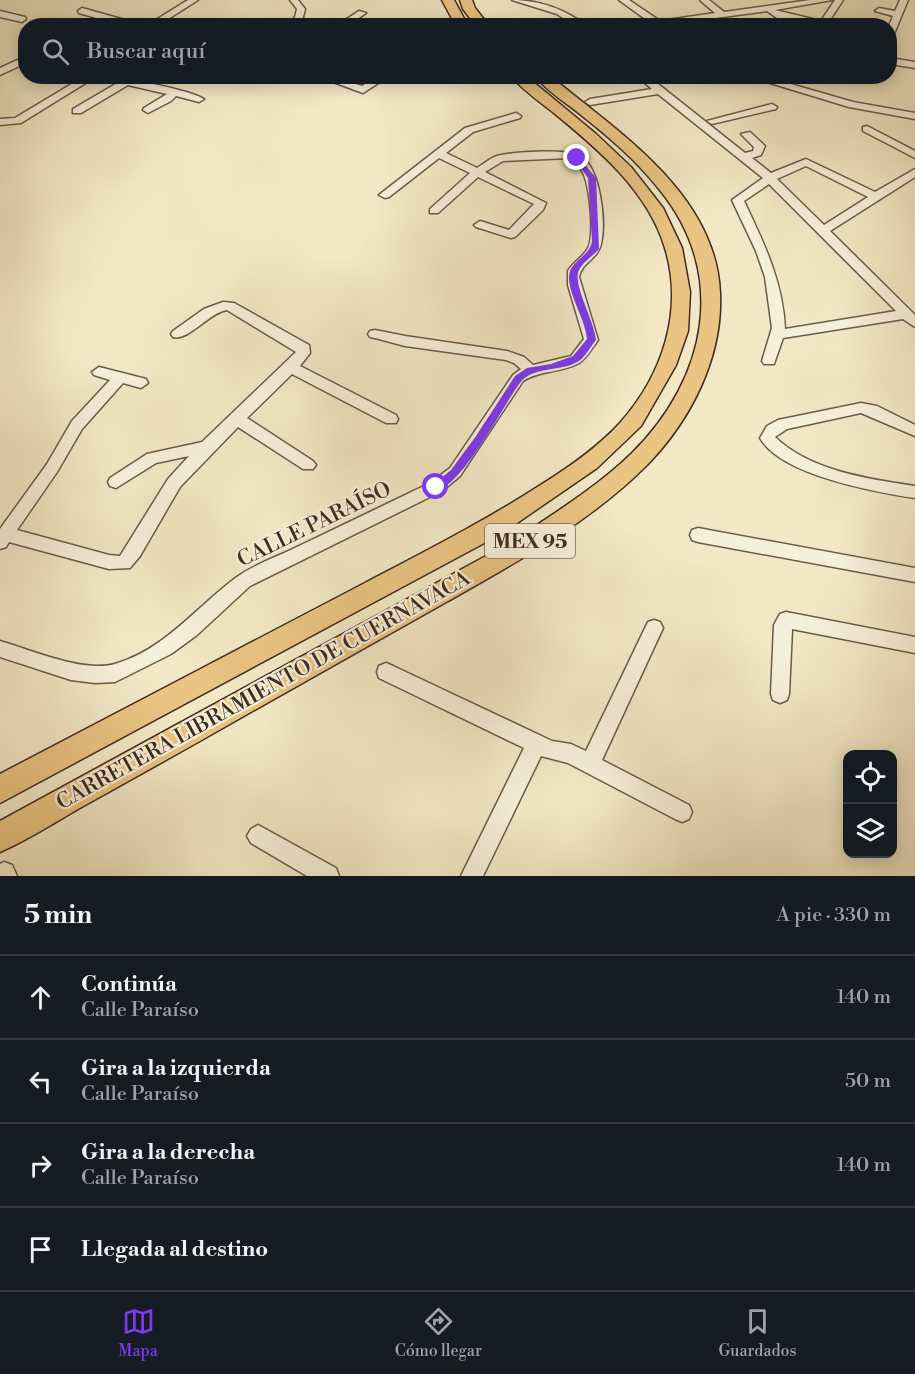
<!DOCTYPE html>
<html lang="es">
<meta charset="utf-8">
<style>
:root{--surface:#171b24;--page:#242831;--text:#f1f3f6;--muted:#9ea1a6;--line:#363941;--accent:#7c3aed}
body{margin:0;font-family:"Libre Bodoni",serif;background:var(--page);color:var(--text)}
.controls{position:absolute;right:18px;bottom:18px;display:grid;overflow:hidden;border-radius:12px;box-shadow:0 3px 15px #0003}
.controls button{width:54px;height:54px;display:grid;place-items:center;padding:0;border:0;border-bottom:2px solid var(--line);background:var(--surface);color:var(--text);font:30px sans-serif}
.stop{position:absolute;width:18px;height:18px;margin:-14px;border:4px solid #7c3aed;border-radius:50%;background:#fff}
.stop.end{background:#7c3aed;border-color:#fff;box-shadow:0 2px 6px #0008}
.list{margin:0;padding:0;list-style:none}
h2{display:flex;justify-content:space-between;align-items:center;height:78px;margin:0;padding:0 24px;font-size:26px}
h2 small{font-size:20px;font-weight:400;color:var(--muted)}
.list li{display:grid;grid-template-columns:39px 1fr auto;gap:18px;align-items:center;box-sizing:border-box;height:84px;padding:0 24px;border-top:2px solid var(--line)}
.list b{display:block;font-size:22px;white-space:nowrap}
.list p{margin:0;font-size:20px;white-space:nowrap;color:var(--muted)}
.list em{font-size:20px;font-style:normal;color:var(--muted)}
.icon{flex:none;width:33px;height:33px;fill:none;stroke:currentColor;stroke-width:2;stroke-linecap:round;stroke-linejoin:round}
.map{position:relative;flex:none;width:915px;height:876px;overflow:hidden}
.search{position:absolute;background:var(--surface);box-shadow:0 3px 15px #0003;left:18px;right:18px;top:18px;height:66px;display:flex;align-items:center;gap:15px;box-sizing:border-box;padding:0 21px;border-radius:24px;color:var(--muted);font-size:22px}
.sheet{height:414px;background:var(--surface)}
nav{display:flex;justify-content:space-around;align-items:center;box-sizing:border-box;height:84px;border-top:2px solid var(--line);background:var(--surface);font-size:16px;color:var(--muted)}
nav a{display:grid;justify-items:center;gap:3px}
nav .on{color:var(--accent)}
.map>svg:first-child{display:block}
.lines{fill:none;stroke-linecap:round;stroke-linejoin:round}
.minor-casing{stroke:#6c5a4b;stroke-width:3}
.highway-casing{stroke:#402b22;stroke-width:3}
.path{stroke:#402b22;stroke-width:1.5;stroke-dasharray:1 1.5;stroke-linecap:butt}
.minor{fill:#f7f0d9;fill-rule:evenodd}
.highway{fill:#e9c482;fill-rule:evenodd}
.route{fill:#7c3aed}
.labels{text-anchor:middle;stroke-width:4.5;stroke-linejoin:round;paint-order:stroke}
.shield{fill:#f7f0d9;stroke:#776659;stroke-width:1.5}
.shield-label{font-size:20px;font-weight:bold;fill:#402b22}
.street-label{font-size:21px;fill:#402b22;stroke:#f7f0d9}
</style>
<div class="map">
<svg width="915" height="876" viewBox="0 0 915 876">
<rect width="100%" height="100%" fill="#f2e8c5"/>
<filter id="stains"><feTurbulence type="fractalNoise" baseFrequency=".00333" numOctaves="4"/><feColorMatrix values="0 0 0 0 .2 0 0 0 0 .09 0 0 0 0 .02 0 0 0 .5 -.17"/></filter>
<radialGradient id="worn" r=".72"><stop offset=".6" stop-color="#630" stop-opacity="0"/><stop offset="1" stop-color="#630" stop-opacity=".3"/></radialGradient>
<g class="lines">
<g class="minor-casing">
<path id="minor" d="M188,0H198L157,26H146Z
M290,0H298L305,9L303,17L297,26H288L295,17L297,9Z
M512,0C538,0 566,9 586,26H575L557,14Z
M619,0H629L660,21L715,13L700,0H709L724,12L810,0H832L775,10L821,21L835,0H843L826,26L777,18L767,11L655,26Z
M900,0H908L894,34L890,37L889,26L893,16L875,11L879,8L895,11Z
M82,8L139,24L140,26H125L79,13L78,11Z
M0,11L25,17L26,19L22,22L0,17Z
M359,11L366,13L347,26H336Z
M26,56V63L0,75V68Z
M890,58L915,62V68L890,64Z
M85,76H97L21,123L0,125V119L15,118Z
M100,76C118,76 191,90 204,99L199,102L176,96L171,101L148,113L143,110L144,108L167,94L128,85L81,113H73V109L119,82Z
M317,76H332L362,86L378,76H389L363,93Z
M637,76H648L745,153L753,151L754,147L741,134L750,132L765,146L761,155L752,158L771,173L806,159L875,192L915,169V177L830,231L915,315V327L903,319L783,338L774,364H764L762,361L772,328L765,277L756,251L732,200L763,178L658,94L590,105L585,102L590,99L652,89ZM806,166L868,197L824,225L777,179ZM769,184L896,311L785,329C783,282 764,243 744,201Z
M747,76H763L853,102L915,113V119L849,107Z
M772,104L777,107L776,109L712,124L707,121Z
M516,113L521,116L520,118L473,132L446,153L477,168C484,164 492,156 501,155C517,152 570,148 582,157C601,171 606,223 601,244C598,259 581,263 579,277L598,340C593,347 586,359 579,363C561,373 540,370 523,381L460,476L442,491L250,586L197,635L171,654L115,682L95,683L71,680L0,657V641C31,650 83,673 115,664C166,649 197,606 237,577C255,564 279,556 299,546C343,525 387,504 430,483L450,468L513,375L521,369L514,363L506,360L405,346L375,338L370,337L368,334L370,331L375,330L405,336L507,351L524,357L533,365L571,356L584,339L568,285V271C573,262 585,256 589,246C594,231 590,185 582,171C579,165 575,162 569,158L503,161L485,172L546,203L543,210L515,237L511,238L476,227L474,225L480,221L509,230L534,204L478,177L438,213H430V209L470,173L439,158L389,197L385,198L379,195L465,128Z
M867,126L915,151V158L863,131V127Z
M223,302L234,303L309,345L310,353L300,366L396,415L398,419L396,423H386L292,374L247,418L313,461L316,465L313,469H303L238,427L180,487L140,556L130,568L109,569L9,542L6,547L0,549V529L47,464L72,421L110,380L94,375L92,372L99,367L146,379L148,383L141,388L123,383L82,429L57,472L17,530L109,555L120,556L168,479L189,456L156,463L116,488L110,486L108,482L110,478L147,454L202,442L296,352L227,310C208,313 189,341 173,337L171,334L173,331L204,309Z
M861,403L877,406L915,425V436L861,413L787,429L775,437C810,471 869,479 915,486V498C875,492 781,475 760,438L767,426L778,420Z
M698,528L915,568V582L698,542L692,540L690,535L692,530Z
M786,612L915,637V653L792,629L789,694L787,700L780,703L773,700L771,694L774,625L780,614Z
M654,620L660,622L663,628L602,760L689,805L692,812L689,819L682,822L675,819L568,763L541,756L483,876H461L524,748L379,678L377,672L379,666L386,663L393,666L552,741L571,744L586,751L648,622Z
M258,825L336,868L339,876H307L251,843L247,836L251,829Z
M4,862L12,865L17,876H0V864Z"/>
</g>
<g class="highway-casing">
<path id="highway" d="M442,0H454L468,26H456Z
M460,0H472L475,8L489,26H476L463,9Z
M511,76H526L596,134L631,167L663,208L682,248L690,292L688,331L676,365L641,426L597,468L501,534L0,803V774C122,710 243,647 365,583C424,552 483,522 539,486C568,468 597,448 620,423C663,375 684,310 665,248C648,191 599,150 554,113C540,102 523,90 511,76Z
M535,76H550C619,133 716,194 720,293C723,357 691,420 647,465C590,522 517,562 448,601C382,638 315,676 249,713C195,744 141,774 87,804C58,820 30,839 0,852V821L508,544C550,516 595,489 632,453C707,379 729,274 659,189C636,160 609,137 580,114C565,102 547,91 535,76Z"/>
</g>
<path class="path" d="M743,22L749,26"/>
<use href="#minor" class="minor"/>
<use href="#highway" class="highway"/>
</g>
<path class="route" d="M577,155L596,178L599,249C593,256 583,262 579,270C572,284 595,322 596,340C591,346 585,357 579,361C562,372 532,366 520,383C505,402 458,495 433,490V485L451,470L476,436L515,376L527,368L551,364L573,356L587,339C586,319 564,288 570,271C575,259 590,255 592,241L588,178L574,158Z"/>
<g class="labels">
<rect class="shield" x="485" y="524" width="90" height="34" rx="4.5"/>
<g class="shield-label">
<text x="530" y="548">MEX 95</text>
</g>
<g class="street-label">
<text transform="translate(314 524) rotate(-26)" y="7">CALLE PARAÍSO</text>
<text transform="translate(263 690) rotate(-29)" y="7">CARRETERA LIBRAMIENTO DE CUERNAVACA</text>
</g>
</g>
<rect width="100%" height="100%" filter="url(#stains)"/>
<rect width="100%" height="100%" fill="url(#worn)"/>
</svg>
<div class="controls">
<button><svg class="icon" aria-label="locate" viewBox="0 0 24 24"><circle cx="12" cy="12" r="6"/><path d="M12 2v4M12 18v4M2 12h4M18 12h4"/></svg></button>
<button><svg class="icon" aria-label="layers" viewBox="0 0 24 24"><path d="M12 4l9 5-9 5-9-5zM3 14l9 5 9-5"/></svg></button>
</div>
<div class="stop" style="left:436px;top:487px"></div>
<div class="stop end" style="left:577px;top:158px"></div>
<div class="search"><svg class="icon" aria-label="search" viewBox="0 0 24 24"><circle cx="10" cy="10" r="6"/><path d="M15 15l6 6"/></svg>Buscar aquí</div>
</div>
<section class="sheet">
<h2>5 min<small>A pie · 330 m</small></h2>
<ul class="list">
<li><svg class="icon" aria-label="ahead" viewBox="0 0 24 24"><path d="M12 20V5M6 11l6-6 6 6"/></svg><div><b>Continúa</b><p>Calle Paraíso</p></div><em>140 m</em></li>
<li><svg class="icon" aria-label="left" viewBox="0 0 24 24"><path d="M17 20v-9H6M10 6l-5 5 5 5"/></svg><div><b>Gira a la izquierda</b><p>Calle Paraíso</p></div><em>50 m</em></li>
<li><svg class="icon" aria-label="right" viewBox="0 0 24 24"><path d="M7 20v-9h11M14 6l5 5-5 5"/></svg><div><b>Gira a la derecha</b><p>Calle Paraíso</p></div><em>140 m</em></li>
<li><svg class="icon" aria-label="arrive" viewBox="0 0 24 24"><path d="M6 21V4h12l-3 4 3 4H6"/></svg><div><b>Llegada al destino</b></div></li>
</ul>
</section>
<nav>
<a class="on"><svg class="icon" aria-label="map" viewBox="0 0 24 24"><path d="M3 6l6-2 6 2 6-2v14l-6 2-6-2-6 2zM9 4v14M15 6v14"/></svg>Mapa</a>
<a><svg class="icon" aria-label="directions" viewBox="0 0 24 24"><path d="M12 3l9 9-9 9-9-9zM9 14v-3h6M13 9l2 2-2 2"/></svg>Cómo llegar</a>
<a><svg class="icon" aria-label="saved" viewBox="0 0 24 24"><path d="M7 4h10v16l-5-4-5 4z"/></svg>Guardados</a>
</nav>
